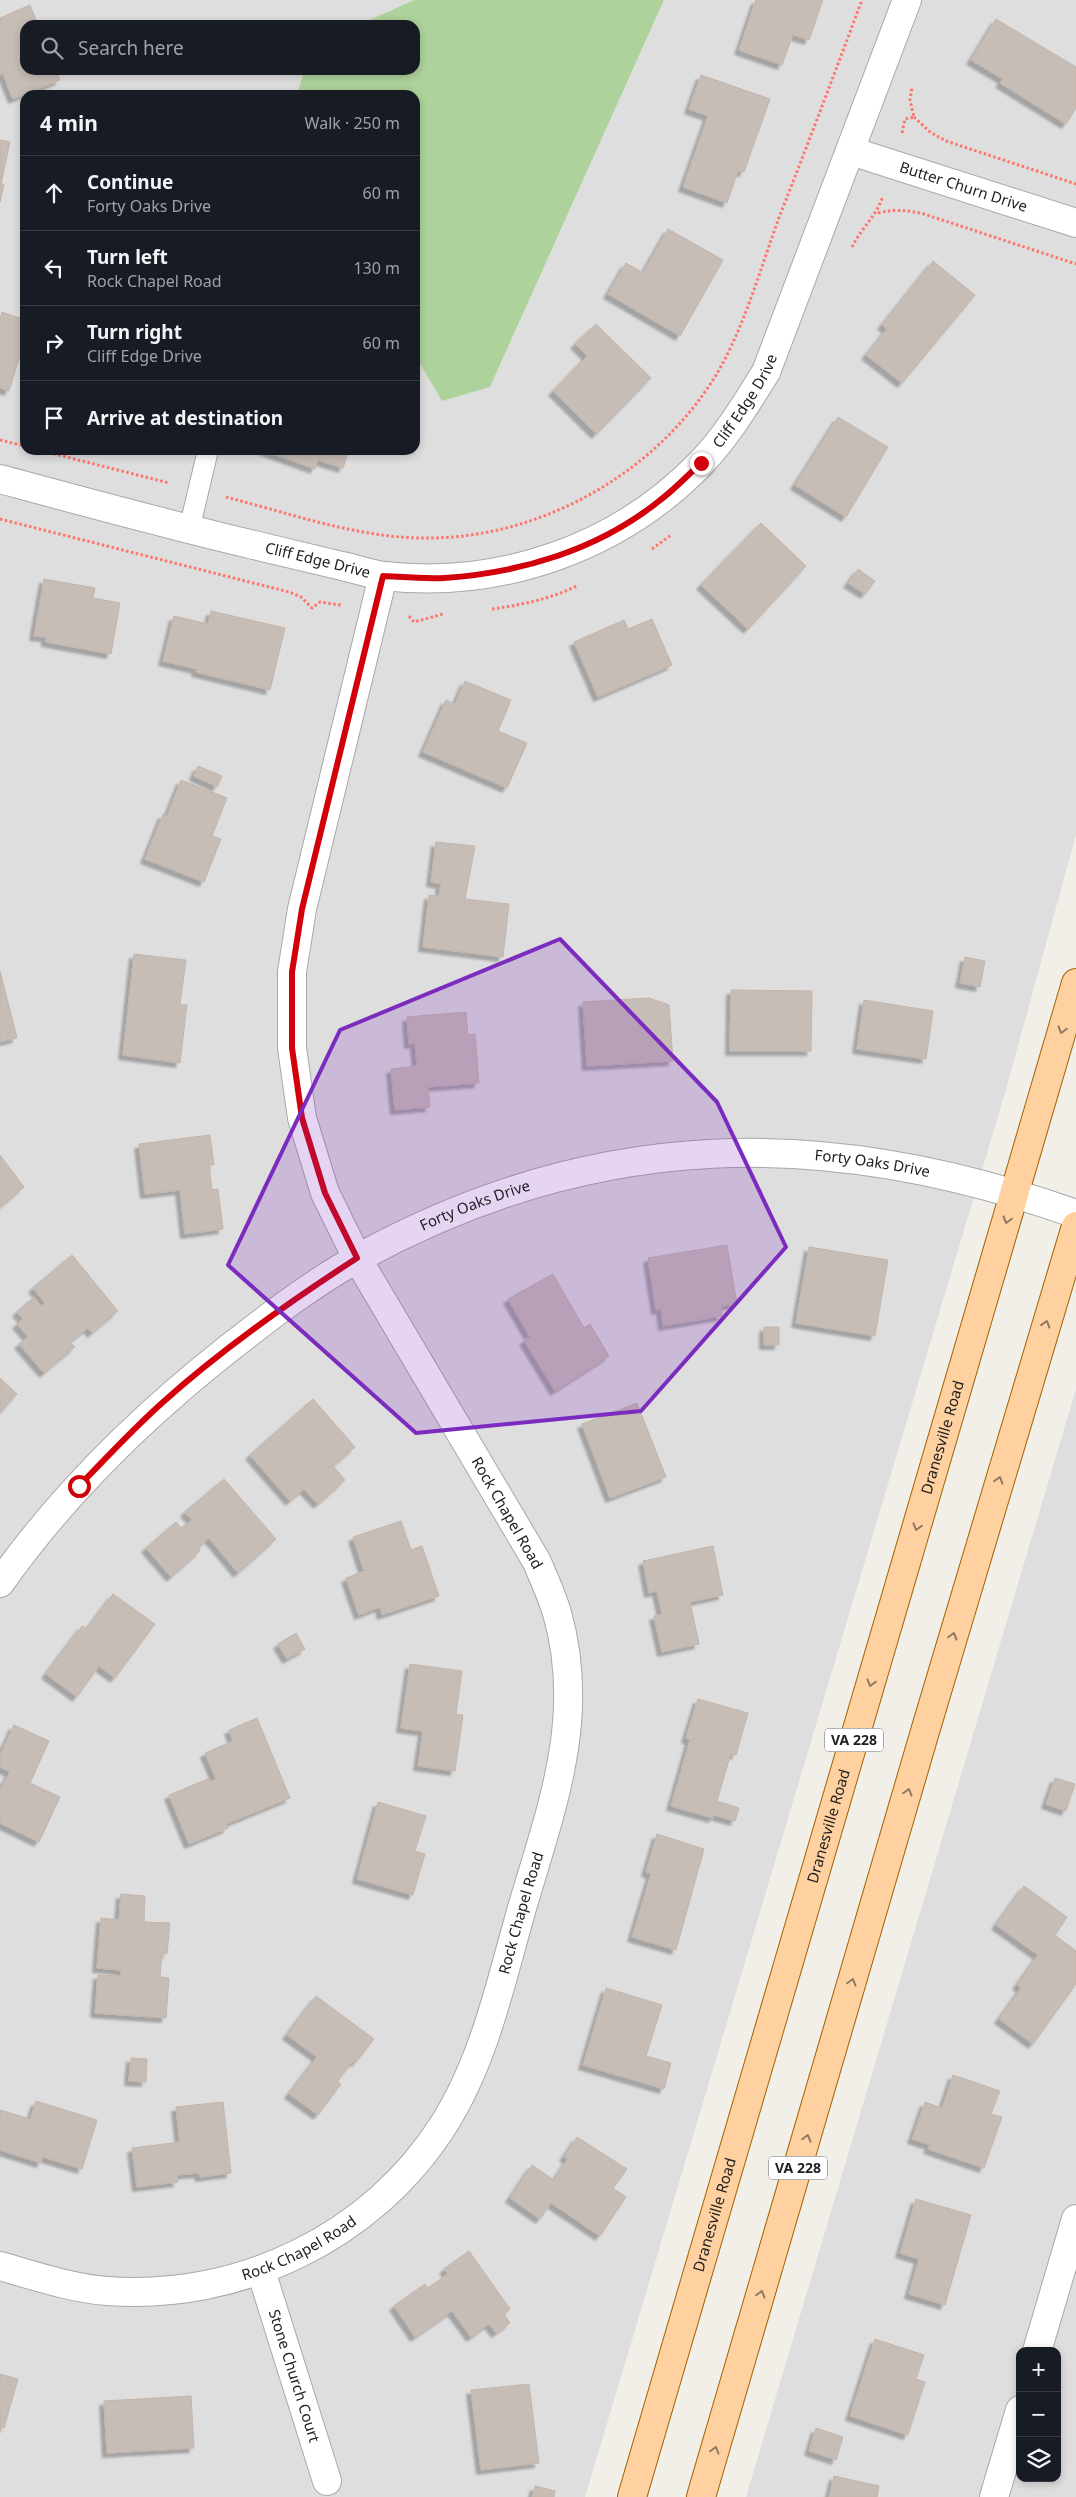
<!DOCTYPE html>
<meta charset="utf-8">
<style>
:root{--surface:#171b24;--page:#20242c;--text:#f1f3f6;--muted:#9ea1a6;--line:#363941}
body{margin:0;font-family:"Noto Sans",sans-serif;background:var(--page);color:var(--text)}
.controls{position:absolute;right:15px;bottom:15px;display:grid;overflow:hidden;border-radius:10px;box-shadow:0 2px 8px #0003}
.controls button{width:45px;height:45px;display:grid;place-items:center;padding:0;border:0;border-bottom:1px solid var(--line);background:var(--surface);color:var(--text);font:25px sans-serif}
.stop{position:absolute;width:15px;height:15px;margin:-11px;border:4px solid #d2000a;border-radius:50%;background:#fff}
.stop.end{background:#d2000a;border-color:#fff;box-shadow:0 1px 5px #0008}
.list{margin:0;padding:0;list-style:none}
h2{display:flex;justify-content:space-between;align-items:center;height:65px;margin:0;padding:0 20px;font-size:21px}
h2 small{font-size:16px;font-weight:400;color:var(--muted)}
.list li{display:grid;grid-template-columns:32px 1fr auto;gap:15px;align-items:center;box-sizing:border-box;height:75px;padding:0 20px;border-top:1px solid var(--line)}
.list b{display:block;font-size:19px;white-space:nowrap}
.list p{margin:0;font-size:16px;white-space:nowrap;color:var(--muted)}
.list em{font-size:16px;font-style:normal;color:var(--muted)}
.icon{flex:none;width:28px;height:28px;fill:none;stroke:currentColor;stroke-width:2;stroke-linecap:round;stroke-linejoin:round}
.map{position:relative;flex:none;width:1076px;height:2497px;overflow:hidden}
.search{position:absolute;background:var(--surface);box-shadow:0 2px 8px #0003;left:20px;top:20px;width:400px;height:55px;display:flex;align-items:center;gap:12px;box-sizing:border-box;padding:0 18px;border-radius:15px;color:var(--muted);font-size:19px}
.panel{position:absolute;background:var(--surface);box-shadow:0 2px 8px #0003;left:20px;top:90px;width:400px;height:365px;border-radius:15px}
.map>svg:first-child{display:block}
.residential{fill:#dfdede;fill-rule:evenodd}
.forest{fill:#aed29b}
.building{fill:#c7bdb7;stroke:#c4b4a9;filter:url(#shadow)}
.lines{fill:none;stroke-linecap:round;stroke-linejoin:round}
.lane-casing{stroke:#a8a8a8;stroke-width:22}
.street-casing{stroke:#a8a8a8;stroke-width:30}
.primary-casing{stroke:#9e6300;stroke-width:30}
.path{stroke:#fe756c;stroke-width:3;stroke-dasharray:2.5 2.5;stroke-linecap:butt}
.lane{stroke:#fff;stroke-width:20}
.street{stroke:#fff;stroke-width:28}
.primary{stroke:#ffd1a0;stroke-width:28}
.oneway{stroke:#907960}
.route{stroke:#d2000a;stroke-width:6}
.marked{fill:#7b2cbf;fill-opacity:0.2;stroke:#7b2cbf;stroke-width:4;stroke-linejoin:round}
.labels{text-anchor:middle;stroke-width:4;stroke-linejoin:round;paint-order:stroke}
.shield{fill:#fff;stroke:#646464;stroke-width:1}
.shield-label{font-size:14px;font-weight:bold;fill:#212121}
.street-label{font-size:15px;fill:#212121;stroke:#fff}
</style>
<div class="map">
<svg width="1076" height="2497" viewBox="0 0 1076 2497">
<defs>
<filter id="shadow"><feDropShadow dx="-4.5" dy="4.5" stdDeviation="1" flood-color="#0004"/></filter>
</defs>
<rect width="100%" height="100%" fill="#f2eee8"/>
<path class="residential" d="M0,0H414L358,25H25V70H304L297,95H25V450H415V355L442,400L490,387L664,0H1076V835L1005,1093L585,2497H0Z
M1076,1389V2497H746ZM1020,2351H1057V2478H1020Z"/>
<path class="forest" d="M414,0H664L490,387L442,401L415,355V95H297L304,70H415V25H358Z"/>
<path class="building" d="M756,0H823L809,40L793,35L782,65L739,50Z
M30,5L38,25H25V70H56L60,80L13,99L3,74L0,75V18Z
M996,19L1076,67V108L1066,124L1000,83L1003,79L971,60Z
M701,75L770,99L744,172L738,171L727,203L683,187L708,116L689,109Z
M0,140L10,142L1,184H4L0,202Z
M668,229L723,260L680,336L608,294L626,263L643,273Z
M933,261L975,295L902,383L866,355L887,329L882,325Z
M2,312L25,320V339L9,391L0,388V320Z
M596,324L651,378L596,434L553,391L587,356L575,344Z
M838,417L888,447L846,517L795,485Z
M263,450H349L343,468L318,460L315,469Z
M761,523L806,566L748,629L701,585Z
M858,569L875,581L865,594L848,583Z
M44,579L95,588L93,598L120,603L111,654L46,642V637L34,636Z
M211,611L285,628L270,690L196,672L197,669L163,661L174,616L208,624Z
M652,619L672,665L598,697L574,642L624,620L628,629Z
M465,681L511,700L498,731L527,743L507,788L423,752L446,700L455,704Z
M198,766L222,776L217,787L194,776Z
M181,780L227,798L212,836L221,839L204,882L145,859L163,814L167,816Z
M436,842L475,846L465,899L509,904L503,957L423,947L429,895L439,896L441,884L431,882Z
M134,954L186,960L180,1005H187L180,1063L123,1055Z
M965,957L985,961L980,987L960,983Z
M0,971L17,1038L0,1042Z
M731,990L812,991L811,1051H730Z
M649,998L669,1005L673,1061L587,1066L583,1002Z
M864,1000L933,1011L926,1059L857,1049Z
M466,1012L468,1035L475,1034L479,1083L428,1087L430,1107L395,1110L391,1069L417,1066L415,1043L409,1044L407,1017Z
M210,1135L214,1165H209L212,1190L218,1189L223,1229L185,1234L180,1190L145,1194L139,1144Z
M0,1155L24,1187L0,1207Z
M727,1245L737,1304L721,1306L722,1316L663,1326L661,1309L656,1310L648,1258Z
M809,1247L888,1260L875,1336L796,1323Z
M72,1255L118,1311L92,1333L88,1328L70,1342L75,1347L44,1373L19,1344L28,1337L17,1324L23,1319L17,1312L34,1297L41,1306L45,1303L33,1288Z
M553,1274L584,1328L590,1324L609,1356L555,1391L524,1340L530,1337L508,1299Z
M764,1327H779V1345H764Z
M0,1378L17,1394L0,1413Z
M313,1399L355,1447L333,1466L345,1480L318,1504L304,1489L290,1501L250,1455Z
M637,1403L666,1477L610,1498L582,1424Z
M224,1479L276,1539L238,1573L209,1538L198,1548L200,1551L171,1577L146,1548L176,1522L181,1528L192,1520L185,1512Z
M401,1521L411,1550L422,1546L439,1596L382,1615L380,1607L359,1615L346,1578L364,1571L353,1537Z
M713,1546L723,1595L690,1602L699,1644L662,1652L654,1616L662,1614L657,1591L649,1593L643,1561Z
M113,1594L155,1624L115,1678L99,1666L77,1697L46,1674L82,1626L87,1629Z
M296,1633L305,1649L287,1659L278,1644Z
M410,1664L462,1671L456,1714L463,1715L455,1771L418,1766L423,1731L401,1728Z
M698,1699L748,1713L736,1755L731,1753L717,1801L739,1808L735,1821L714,1815L713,1818L671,1806L690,1740L686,1738Z
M257,1718L290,1798L226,1824L228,1828L189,1844L169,1795L208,1779L209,1782L216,1779L205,1753L233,1741L229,1730Z
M14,1725L49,1741L30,1783L60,1797L39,1842L0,1823V1789L10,1772L0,1767V1755Z
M1055,1778L1075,1784L1066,1811L1046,1804Z
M378,1802L426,1816L415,1851L425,1854L413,1895L357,1879Z
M657,1834L704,1849L676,1950L632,1937L651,1874L646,1872Z
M1024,1886L1067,1917L1055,1935L1076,1951V1984L1033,2044L999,2019L1021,1988L1017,1985L1038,1955L996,1925Z
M121,1894L145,1896L144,1922L170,1923L167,1954L162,1953L160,1977L169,1978L166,2018L95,2013L98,1975L121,1976V1970L97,1968L101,1918L119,1920Z
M606,1988L662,2005L646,2056L671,2063L664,2089L583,2065Z
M316,1996L374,2039L356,2062L353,2061L337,2082L341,2084L318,2115L289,2094L317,2057L287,2035Z
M131,2058L147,2059L146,2082L129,2081Z
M953,2075L1000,2091L991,2114L1002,2117L984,2168L928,2149L930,2145L912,2139L925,2102L942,2108Z
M36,2101L97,2120L82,2169L43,2157L41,2163L0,2150V2110L30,2119Z
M223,2102L231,2173L200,2177L199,2173L177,2175L178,2182L137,2187L132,2148L180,2142L176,2107Z
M577,2137L627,2169L613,2188L626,2197L600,2236L551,2203L540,2219L510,2198L532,2165L554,2180L568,2159L564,2157Z
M916,2199L971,2215L945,2305L909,2294L919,2259L900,2253Z
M469,2251L510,2309L504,2314L510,2323L496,2333L489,2324L471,2337L452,2311L415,2337L394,2306L425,2284L428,2288L448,2274L444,2269Z
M875,2339L924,2355L916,2379L925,2382L908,2435L850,2416Z
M0,2374L18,2379L4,2428L0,2427Z
M529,2384L539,2463L481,2470L471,2390Z
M191,2396L194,2448L107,2453L104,2401Z
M816,2428L843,2437L836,2460L809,2451Z
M834,2476L879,2486L877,2497H829Z
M535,2486L555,2491L554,2497H532Z"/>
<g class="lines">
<g class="lane-casing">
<path id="lane" d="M189,530L208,450"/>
</g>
<g class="street-casing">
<g id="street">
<path id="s1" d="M851,151L1076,223"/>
<path id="s2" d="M0,479C85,502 169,525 254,545C284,552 313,559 342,566C356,569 370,574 384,576C501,589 619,548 701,463C727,436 746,404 766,372L907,0"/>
<path id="s3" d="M0,1583C63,1494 143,1416 228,1349C270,1316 313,1283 360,1257C595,1128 827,1125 1076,1214"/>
<path id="s4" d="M0,2266C35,2276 71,2288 107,2291C239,2301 373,2237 444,2124C485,2059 501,1981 522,1908C551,1809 587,1718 557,1613C552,1596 544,1579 537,1562L357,1258L325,1193L302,1118L292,1048V972L302,909L383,576"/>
<path id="s5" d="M261,2271L327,2481"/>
<path d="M1037,2351L1076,2219"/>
<path d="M994,2497L1020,2410"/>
</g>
</g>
<g class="primary-casing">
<g id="primary">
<path id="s6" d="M632,2497L1076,983"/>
<path d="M701,2497L926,1728L1076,1226"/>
</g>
</g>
<path class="path" d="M914,117L930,132L946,141L1076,184
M902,133L905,119L914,117L910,100L912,87
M878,213C894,209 907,210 924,214L1076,264
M852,247C862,227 876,217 883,196
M0,440L25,446
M39,450L169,483
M226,497C292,514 364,540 433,538C542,536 651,475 711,383C742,336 760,269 780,215C808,144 835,72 862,0
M0,519L289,592L301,597L312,608L320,602L341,605
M652,549L671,535
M492,609C521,605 550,599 577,586
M409,616L414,622L443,614"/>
<use href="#lane" class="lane"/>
<use href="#street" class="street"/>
<use href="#primary" class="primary"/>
</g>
<defs><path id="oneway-chevron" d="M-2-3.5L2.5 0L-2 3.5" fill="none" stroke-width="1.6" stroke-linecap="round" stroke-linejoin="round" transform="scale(1.25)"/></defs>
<g class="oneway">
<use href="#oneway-chevron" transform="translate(1062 1030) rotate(106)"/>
<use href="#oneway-chevron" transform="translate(1007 1220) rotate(106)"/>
<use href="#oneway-chevron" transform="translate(1046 1324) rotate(-73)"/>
<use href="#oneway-chevron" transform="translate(999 1480) rotate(-74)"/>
<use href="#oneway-chevron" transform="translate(917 1527) rotate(106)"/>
<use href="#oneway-chevron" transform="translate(953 1636) rotate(-74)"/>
<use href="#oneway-chevron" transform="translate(871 1683) rotate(106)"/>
<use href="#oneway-chevron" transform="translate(908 1792) rotate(-74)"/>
<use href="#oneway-chevron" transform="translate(852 1982) rotate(-74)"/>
<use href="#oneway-chevron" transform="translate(807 2138) rotate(-74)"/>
<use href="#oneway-chevron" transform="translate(761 2294) rotate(-74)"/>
<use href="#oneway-chevron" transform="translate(715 2450) rotate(-74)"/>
</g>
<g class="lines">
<path class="route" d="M79,1486C106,1458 133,1429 162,1403C222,1349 289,1302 357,1258L325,1193L302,1118L292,1048V972L302,909L383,576C403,577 424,579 444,578C520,573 598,550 659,501C674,490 687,476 701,463"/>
</g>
<path class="marked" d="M560,939L717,1102L786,1247L641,1411L416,1433L228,1265L340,1030Z"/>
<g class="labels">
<g class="shield">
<rect x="825" y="1728.5" width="58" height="23" rx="4"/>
<rect x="769" y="2156.5" width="58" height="23" rx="4"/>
</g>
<g class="shield-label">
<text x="854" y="1745">VA 228</text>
<text x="798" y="2173">VA 228</text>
</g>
<g class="street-label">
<text dy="5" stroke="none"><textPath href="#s1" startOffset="118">Butter Churn Drive</textPath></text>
<text dy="5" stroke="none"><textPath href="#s2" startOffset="821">Cliff Edge Drive</textPath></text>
<text dy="5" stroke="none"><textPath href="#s2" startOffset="328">Cliff Edge Drive</textPath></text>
<text dy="5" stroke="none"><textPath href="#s3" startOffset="1020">Forty Oaks Drive</textPath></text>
<text dy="5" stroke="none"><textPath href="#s3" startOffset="615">Forty Oaks Drive</textPath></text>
<text dy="5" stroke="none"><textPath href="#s6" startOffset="1104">Dranesville Road</textPath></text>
<text transform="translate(507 1513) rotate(60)" y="5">Rock Chapel Road</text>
<text dy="5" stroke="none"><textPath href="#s6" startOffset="699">Dranesville Road</textPath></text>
<text dy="5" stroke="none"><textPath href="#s4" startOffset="730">Rock Chapel Road</textPath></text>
<text dy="5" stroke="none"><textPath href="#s6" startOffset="294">Dranesville Road</textPath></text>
<text dy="5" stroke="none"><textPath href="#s4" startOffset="310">Rock Chapel Road</textPath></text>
<text dy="5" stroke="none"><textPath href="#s5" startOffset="110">Stone Church Court</textPath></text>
</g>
</g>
</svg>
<div class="controls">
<button>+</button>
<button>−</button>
<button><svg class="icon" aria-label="layers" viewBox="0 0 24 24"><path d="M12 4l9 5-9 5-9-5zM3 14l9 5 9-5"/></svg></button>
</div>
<div class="stop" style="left:79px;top:1486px"></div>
<div class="stop end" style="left:701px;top:463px"></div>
<div class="search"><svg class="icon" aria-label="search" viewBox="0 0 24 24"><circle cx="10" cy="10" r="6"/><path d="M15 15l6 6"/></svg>Search here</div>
<section class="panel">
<h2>4 min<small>Walk · 250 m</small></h2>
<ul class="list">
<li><svg class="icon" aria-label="ahead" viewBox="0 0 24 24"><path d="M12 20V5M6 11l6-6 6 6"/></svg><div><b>Continue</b><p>Forty Oaks Drive</p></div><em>60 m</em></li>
<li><svg class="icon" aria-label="left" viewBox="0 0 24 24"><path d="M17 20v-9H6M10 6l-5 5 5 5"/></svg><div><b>Turn left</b><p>Rock Chapel Road</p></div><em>130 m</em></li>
<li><svg class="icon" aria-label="right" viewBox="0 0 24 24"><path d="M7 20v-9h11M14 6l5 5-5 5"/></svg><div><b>Turn right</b><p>Cliff Edge Drive</p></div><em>60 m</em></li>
<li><svg class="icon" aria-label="arrive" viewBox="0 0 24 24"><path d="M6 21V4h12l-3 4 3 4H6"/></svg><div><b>Arrive at destination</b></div></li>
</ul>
</section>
</div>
